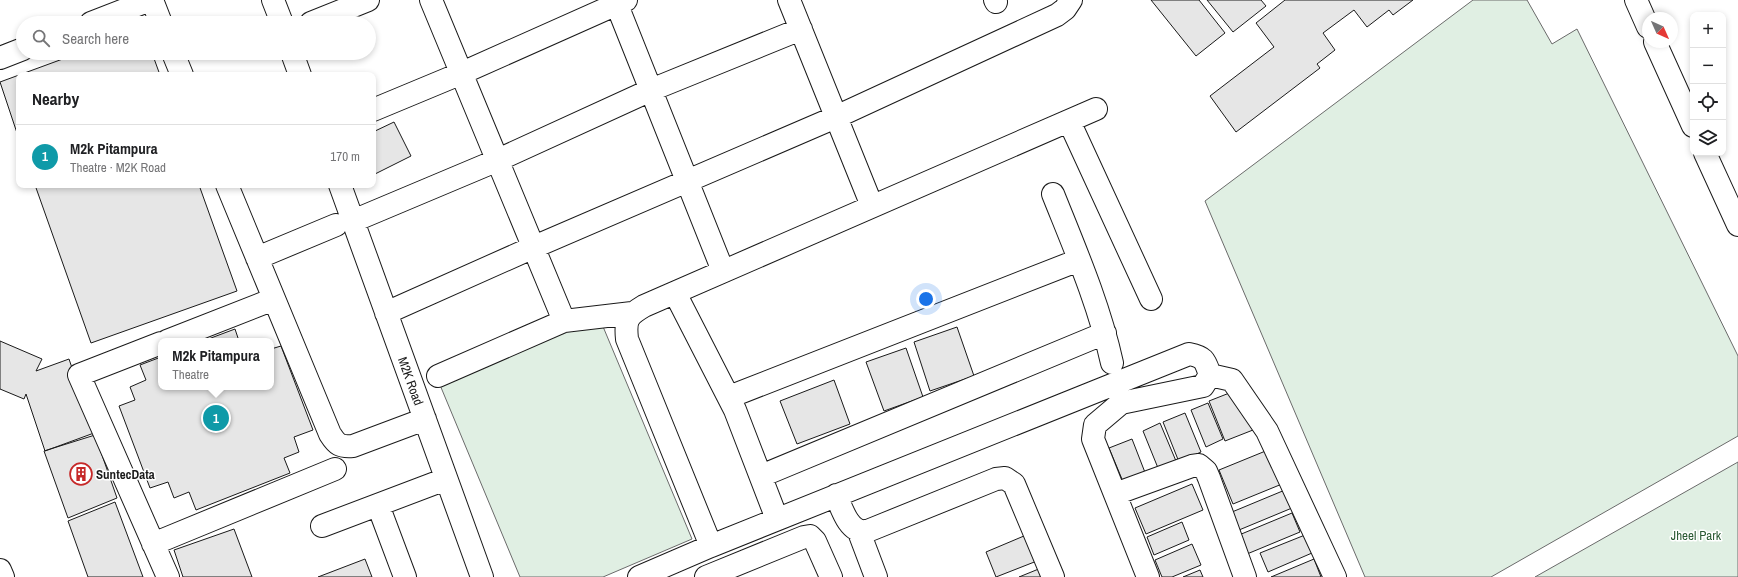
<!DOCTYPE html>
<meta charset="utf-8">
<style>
:root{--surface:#fff;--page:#f6f6f6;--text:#202124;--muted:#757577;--line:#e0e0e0;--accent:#c62828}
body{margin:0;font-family:"Archivo Narrow",sans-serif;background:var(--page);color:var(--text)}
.controls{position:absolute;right:12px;top:12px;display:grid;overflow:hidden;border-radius:8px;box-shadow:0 2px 6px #0003}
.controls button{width:36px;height:36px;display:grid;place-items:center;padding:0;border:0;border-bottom:1px solid var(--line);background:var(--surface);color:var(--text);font:20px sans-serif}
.compass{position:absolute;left:1642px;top:12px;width:36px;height:36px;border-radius:50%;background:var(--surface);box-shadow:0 2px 6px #0003;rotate:135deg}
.you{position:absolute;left:926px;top:299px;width:14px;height:14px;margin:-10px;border:3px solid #fff;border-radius:50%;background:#1a73e8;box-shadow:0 0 0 6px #1a73e833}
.badge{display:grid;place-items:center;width:26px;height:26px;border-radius:50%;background:var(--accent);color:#fff;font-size:13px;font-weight:700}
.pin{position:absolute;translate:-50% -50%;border:2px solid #fff;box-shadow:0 1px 4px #0006}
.popup{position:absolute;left:158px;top:338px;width:116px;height:52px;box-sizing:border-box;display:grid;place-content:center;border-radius:8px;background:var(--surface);filter:drop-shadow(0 1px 3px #0005);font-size:13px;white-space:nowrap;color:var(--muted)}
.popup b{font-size:15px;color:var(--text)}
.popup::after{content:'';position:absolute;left:50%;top:100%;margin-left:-8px;border:8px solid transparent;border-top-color:var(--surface)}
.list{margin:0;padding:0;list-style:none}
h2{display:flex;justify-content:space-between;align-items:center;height:52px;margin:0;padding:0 16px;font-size:17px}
h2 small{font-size:13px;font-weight:400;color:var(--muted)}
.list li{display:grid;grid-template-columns:26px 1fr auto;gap:12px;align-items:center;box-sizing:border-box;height:64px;padding:0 16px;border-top:1px solid var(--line)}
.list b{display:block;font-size:15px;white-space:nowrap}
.list p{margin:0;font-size:13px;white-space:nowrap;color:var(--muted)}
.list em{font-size:13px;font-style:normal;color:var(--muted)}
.icon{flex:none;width:22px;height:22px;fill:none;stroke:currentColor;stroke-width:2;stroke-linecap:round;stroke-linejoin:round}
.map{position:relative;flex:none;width:1738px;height:577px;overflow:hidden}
.search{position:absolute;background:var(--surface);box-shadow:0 2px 6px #0003;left:16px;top:16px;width:360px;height:44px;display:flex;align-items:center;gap:10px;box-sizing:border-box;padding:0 14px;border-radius:22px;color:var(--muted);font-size:15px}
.panel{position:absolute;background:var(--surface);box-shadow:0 2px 6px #0003;left:16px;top:72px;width:360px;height:116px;border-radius:8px}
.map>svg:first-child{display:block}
.green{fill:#e0efe3;stroke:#6a6a6a}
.building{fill:#e6e6e6;stroke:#1a1a1a}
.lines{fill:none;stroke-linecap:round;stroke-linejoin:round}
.minor-casing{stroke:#1a1a1a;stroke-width:24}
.minor{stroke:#fff;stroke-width:22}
.labels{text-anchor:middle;stroke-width:3;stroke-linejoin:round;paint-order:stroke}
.street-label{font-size:13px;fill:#1a1a1a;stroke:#fff}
.poi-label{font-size:13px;font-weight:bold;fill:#1a1a1a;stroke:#fff;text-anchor:start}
.park-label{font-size:13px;fill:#2b5a34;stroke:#fff}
</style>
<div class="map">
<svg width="1738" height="577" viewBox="0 0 1738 577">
<rect width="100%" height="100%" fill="#fff"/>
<path class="green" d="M1473,0H1527L1552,44L1577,29L1738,356V436L1491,577H1365L1205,201Z
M599,317L692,539L603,577H520L440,385Z
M1738,462V577H1535Z"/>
<path class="building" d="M1151,0H1199L1225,33L1196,56Z
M1207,0H1261L1266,6L1233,32Z
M1285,0H1413L1393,15L1389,10L1367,27L1354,10L1323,33L1335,50L1317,64L1320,68L1236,132L1210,96L1274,47L1256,23Z
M79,53H152L160,75H19V139L0,82Z
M394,122L411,156L373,175V132Z
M35,185H199L237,291L91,343Z
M957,327L974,376L930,391L914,342Z
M235,329L239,341H203Z
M0,341L42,359L36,371L69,359L94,433L45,451L26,394L24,399L0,389Z
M281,346L313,430L294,437L299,452L284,458L290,473L196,510L189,492L174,498L168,482L150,488L119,406L135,400L130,387L146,380L140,365L161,357V387H271V349Z
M906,348L923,397L884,411L866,362Z
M834,380L850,424L797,444L780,401Z
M1237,390L1253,430L1225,441L1209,401Z
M1208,403L1223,439L1206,447L1191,410Z
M1185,413L1201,452L1179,462L1163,422Z
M1160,423L1176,461L1158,468L1143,431Z
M95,435L117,498L68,518L44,451Z
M1132,439L1146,475L1124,484L1109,448Z
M1268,450L1282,484L1233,504L1219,470Z
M1192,484L1203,510L1146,534L1135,508Z
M1285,490L1292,508L1239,530L1232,512Z
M115,502L143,577H88L68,521Z
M1292,513L1300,532L1247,554L1239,535Z
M1182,522L1189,540L1154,555L1147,537Z
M234,529L252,577H183L174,550Z
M1031,533L1042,559L996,577L986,552Z
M1305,535L1312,553L1268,572L1260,553Z
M1192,544L1201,565L1172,577H1162L1155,560Z
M365,559L372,577H318Z
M1314,559L1321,577H1271Z
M1046,566L1050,577H1019Z
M1200,570L1203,577H1183Z"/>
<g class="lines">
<g class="minor-casing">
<path id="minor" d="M152,0L161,23
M273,0L282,23
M431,0L564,321
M615,0L723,271
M789,0L872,206
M995,0L996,2
M1636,0L1648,27
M91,23L150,0
M311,23L368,0
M1655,42L1693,126
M173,53L182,75
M292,53L300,75
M0,58L23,49
M373,110L462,73L626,0
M1069,121L1151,299
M1705,153L1738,225
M227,185L330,434C337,445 340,447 353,446L425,419
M340,185L482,577
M1053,194C1075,249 1099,304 1112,363
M353,221L498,160L651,90L801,29
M257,258L336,225
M675,293L735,410L777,519
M386,313L534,247L836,117L1057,15L1065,9L1071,0
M167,341L274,299
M161,343L79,375L168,577
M1210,375L1232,380L1267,431L1335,577
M438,376L564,321L632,313
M729,397L1079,260
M761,476L1105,333
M1115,494L1192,466L1199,465L1206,471L1209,478L1245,577
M836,495C842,509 848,531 865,532L996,479L1005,478L1014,484L1053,577
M378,505L405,577
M322,526L446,479
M859,532L876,577
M153,544L335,469
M711,546L627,339C625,320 627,316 644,306L1096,109
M0,570L3,577
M639,577L711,546L1189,354C1205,357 1205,361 1210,375L1203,386L1121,403L1095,425L1093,439L1148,577
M706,577L804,537L810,536L815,541L831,577"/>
</g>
<use href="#minor" class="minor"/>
</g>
<defs>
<g id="building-ring" transform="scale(1.15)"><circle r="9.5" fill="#fff" stroke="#c62828" stroke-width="1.5"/><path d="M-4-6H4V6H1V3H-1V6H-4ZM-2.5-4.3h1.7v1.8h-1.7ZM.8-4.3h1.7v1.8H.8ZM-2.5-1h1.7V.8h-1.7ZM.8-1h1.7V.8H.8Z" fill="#c62828"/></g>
</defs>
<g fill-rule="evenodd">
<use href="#building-ring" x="81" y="474"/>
</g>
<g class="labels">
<g class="street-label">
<text transform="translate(411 381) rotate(70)" y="5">M2K Road</text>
</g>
<g class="poi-label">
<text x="96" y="479">SuntecData</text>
</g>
<g class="park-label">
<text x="1696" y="540">Jheel Park</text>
</g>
</g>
</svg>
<div class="controls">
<button>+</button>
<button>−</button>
<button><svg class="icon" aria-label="locate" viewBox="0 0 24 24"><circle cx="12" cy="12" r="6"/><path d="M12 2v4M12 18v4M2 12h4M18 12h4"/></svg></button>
<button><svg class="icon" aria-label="layers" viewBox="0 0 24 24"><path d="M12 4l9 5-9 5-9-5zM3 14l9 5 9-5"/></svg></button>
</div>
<svg class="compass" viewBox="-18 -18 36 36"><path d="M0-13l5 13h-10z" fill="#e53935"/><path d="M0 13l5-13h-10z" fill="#757577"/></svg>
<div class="you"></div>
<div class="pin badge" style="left:216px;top:418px;background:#0f9aa8">1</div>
<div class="popup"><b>M2k Pitampura</b>Theatre</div>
<div class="search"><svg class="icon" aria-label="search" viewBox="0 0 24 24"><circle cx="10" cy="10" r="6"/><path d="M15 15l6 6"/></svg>Search here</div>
<section class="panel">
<h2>Nearby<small></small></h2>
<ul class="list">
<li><span class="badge" style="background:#0f9aa8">1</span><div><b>M2k Pitampura</b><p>Theatre · M2K Road</p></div><em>170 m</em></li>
</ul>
</section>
</div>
